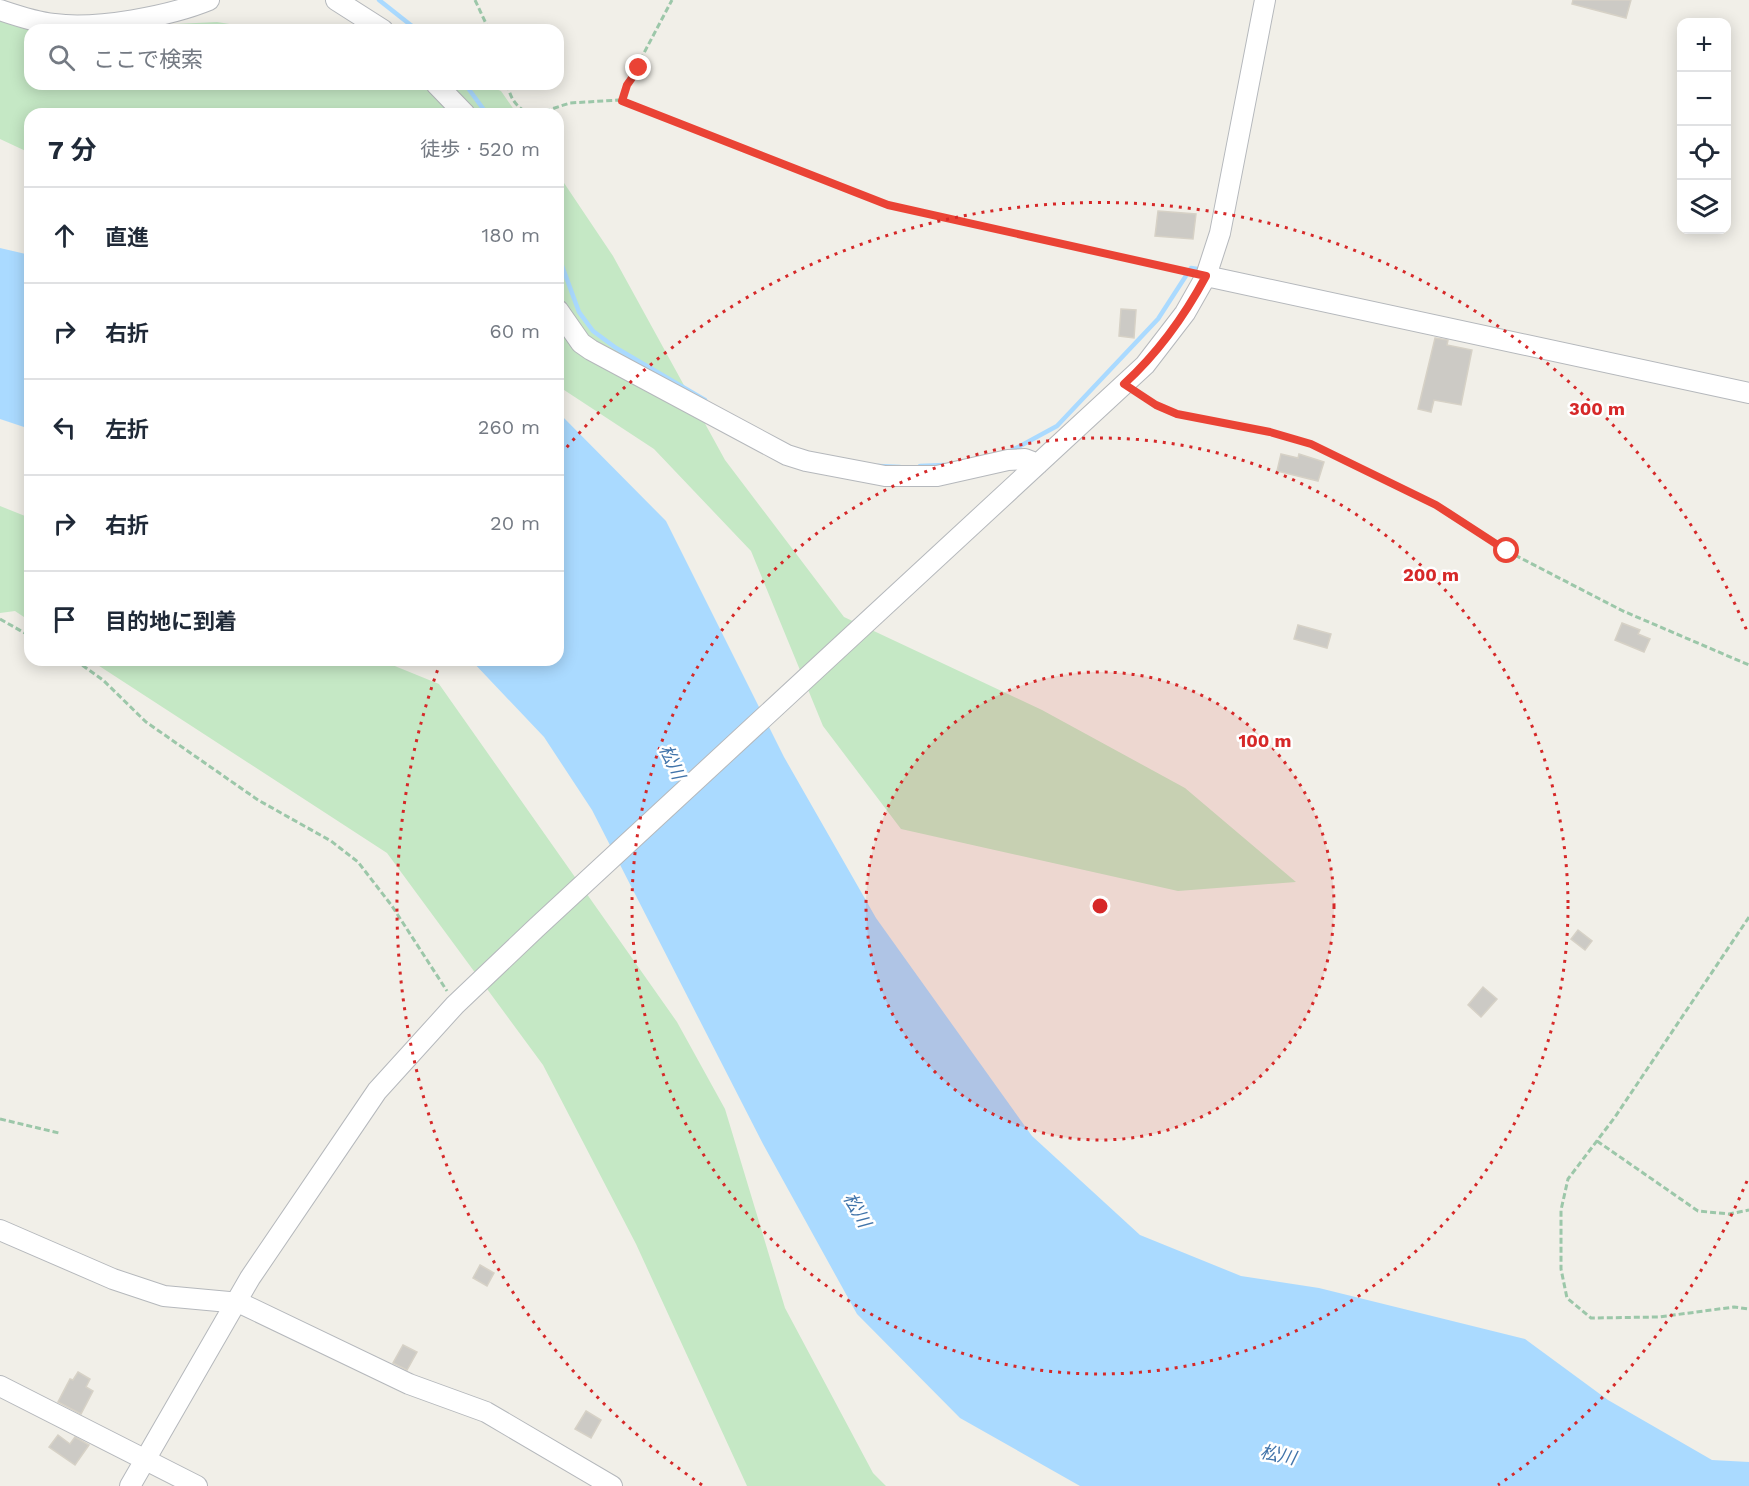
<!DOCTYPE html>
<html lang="ja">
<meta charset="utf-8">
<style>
:root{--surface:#fff;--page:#f6f6f7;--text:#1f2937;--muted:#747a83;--line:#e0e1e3}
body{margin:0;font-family:"Work Sans","Noto Sans JP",sans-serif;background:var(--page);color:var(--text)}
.controls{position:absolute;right:18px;top:18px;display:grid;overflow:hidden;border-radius:12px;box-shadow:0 3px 15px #0003}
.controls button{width:54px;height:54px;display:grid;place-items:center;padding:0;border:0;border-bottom:2px solid var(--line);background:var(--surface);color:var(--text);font:30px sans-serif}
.stop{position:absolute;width:18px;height:18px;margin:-14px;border:4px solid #ea4335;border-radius:50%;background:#fff}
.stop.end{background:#ea4335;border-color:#fff;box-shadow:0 2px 6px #0008}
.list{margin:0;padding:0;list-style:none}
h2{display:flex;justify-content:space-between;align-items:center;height:78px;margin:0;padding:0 24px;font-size:26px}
h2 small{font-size:20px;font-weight:400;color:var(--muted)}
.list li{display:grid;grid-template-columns:39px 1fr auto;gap:18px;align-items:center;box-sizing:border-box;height:96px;padding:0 24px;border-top:2px solid var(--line)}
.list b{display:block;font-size:22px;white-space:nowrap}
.list em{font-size:20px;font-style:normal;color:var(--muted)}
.icon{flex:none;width:33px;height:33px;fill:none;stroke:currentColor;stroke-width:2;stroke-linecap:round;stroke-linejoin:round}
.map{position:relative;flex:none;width:1749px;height:1486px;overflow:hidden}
.search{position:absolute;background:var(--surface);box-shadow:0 3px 15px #0003;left:24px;top:24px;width:540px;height:66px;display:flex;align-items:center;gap:15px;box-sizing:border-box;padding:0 21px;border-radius:18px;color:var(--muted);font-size:22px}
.panel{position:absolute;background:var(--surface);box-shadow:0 3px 15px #0003;left:24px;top:108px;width:540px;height:558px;border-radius:18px}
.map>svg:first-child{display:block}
.green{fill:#c5e8c5}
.water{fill:#aadaff}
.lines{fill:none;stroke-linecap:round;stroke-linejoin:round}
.stream{stroke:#aadaff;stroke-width:4.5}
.building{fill:#cccac5;stroke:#d6d1c6;stroke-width:1.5}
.minor-casing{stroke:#b5b8bc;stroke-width:22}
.path{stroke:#9cc7a9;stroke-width:3;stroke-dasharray:6 3;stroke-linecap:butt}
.minor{stroke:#fff;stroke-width:20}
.route{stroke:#ea4335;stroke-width:8}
.ring{fill:none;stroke:#d62828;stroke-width:3;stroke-dasharray:3 6}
.labels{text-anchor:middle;stroke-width:5;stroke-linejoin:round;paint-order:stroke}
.water-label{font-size:18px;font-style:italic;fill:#4174aa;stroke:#fff}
.centre{fill:#d62828;stroke:#fff;stroke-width:3}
.ring-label{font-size:18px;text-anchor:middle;font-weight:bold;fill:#d62828;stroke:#fff;stroke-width:5;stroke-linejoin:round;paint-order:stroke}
</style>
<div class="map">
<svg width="1749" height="1486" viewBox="0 0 1749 1486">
<rect width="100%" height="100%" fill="#f1efe8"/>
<path class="green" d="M0,10L34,30H30V84H483L501,91L517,114H30V153L0,139Z
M217,22L267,30H49Z
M558,174L613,256L725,460L844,617L1042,710L1185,788L1296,882L1178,891L901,829L823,726L751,551L654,449L558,386Z
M0,506L30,518V621L15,611L0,613Z
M90,660H380L439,684L677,1022L725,1109L785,1308L873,1473L886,1486H747L636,1244L543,1065L387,853Z"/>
<path class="water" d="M0,248L30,255V429L0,419Z
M558,412L666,521L784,757L876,918L1032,1136L1140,1235L1241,1276L1319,1288L1525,1339L1608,1400L1712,1460L1749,1462V1486H1080L960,1418L857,1314L763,1144L592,810L544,737L471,660H558Z"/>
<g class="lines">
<path class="stream" d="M379,0L417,30
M465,84L487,114
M558,255L579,312L593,331L616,348L705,400
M1009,452L1057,426L1158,319L1191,268L1204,270
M878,466L900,467
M920,466L945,465"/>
</g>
<path class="building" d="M1573,0H1631L1626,18L1572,4Z
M1158,211L1196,214L1193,239L1155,236Z
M1121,309L1136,310L1134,338L1119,336Z
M1435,338L1448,340L1447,345L1472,350L1461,405L1434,400L1431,412L1418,409Z
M1281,454L1298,458L1299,454L1324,462L1318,481L1277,471Z
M1622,623L1640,630L1638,634L1650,639L1644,652L1615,640Z
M1298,625L1331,634L1327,648L1294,639Z
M1578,930L1592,941L1585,950L1571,939Z
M1483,987L1497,999L1481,1017L1468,1005Z
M480,1265L494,1273L487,1286L473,1278Z
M403,1345L417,1352L407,1370L393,1363Z
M78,1372L90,1379L86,1387L93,1391L81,1414L58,1402L70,1379L73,1380Z
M586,1411L601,1420L591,1438L575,1429Z
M58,1435L70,1444L75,1437L89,1445L75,1465L49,1447Z"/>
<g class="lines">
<g class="minor-casing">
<path id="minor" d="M336,0L383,30
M0,10C18,16 35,22 54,24C96,30 170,16 209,0
M436,84L465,114
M1206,276L1749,393
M558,310L581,343L591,350L787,455L806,461L885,476H937L1008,460L1025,459L1038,464
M0,1230L113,1279L164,1296L240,1303L409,1384L486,1412L612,1486
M0,1386L197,1486
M130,1486L250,1278L377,1091L455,1005L536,928L1145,365L1185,313L1206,276L1220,233L1265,0"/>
</g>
<path class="path" d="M475,0L489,30
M508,84C509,98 518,110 532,114
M622,101L627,85L672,0
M536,114L570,103L619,100L888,205L1189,272
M1138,394L1177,414L1270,431L1311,444L1435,505L1507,551L1623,611L1749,665
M0,619L30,636
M75,660L103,680L146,722L258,800L331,841L358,862L392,906L447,991
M1749,917L1615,1117L1568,1179L1561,1210V1269L1567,1298L1591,1318L1659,1317L1734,1307L1749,1309
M0,1119L59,1133
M1597,1141L1698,1211L1729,1214L1749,1210"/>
<use href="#minor" class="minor"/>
</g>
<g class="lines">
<path class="route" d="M639,68L627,85L622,101L888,205L1206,276C1184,317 1158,353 1124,384L1156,405L1177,414L1270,432L1311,444L1436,505L1507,551"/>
</g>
<circle cx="1100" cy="906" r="234" fill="#d62828" fill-opacity=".12"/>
<g class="ring">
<circle cx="1100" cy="906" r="234"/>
<circle cx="1100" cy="906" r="468"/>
<path d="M1747 1181A703 703 0 0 1 1498 1485M702 1485A703 703 0 0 1 439 666M561 454A703 703 0 0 1 1747 631"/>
</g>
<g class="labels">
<g class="water-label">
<text transform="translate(672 762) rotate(65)" y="6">松川</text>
<text transform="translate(857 1210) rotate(61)" y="6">松川</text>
<text transform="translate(1278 1455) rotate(12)" y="6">松川</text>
</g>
</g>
<circle cx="1100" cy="906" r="9" class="centre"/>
<g class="ring-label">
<text x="1597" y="415">300 m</text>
<text x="1431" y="581">200 m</text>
<text x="1265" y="747">100 m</text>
</g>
</svg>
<div class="controls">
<button>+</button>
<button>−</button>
<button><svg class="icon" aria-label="locate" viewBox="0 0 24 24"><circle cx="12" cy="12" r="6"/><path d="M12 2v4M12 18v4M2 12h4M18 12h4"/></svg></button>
<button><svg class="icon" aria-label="layers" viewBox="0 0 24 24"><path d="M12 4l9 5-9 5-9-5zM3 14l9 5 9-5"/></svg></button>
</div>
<div class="stop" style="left:1507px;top:551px"></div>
<div class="stop end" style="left:639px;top:68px"></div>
<div class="search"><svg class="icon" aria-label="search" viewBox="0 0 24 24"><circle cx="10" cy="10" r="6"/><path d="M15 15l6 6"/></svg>ここで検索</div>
<section class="panel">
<h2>7 分<small>徒歩 · 520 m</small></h2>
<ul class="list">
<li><svg class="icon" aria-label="ahead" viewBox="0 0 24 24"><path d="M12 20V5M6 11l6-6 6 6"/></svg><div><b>直進</b></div><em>180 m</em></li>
<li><svg class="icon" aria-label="right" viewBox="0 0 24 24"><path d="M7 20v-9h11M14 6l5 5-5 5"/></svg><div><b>右折</b></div><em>60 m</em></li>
<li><svg class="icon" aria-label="left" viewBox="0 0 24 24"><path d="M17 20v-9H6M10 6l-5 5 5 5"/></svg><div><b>左折</b></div><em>260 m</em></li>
<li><svg class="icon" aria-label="right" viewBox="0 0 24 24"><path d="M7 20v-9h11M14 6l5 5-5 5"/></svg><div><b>右折</b></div><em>20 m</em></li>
<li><svg class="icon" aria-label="arrive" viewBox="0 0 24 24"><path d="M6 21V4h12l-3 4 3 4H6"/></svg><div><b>目的地に到着</b></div></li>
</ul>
</section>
</div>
